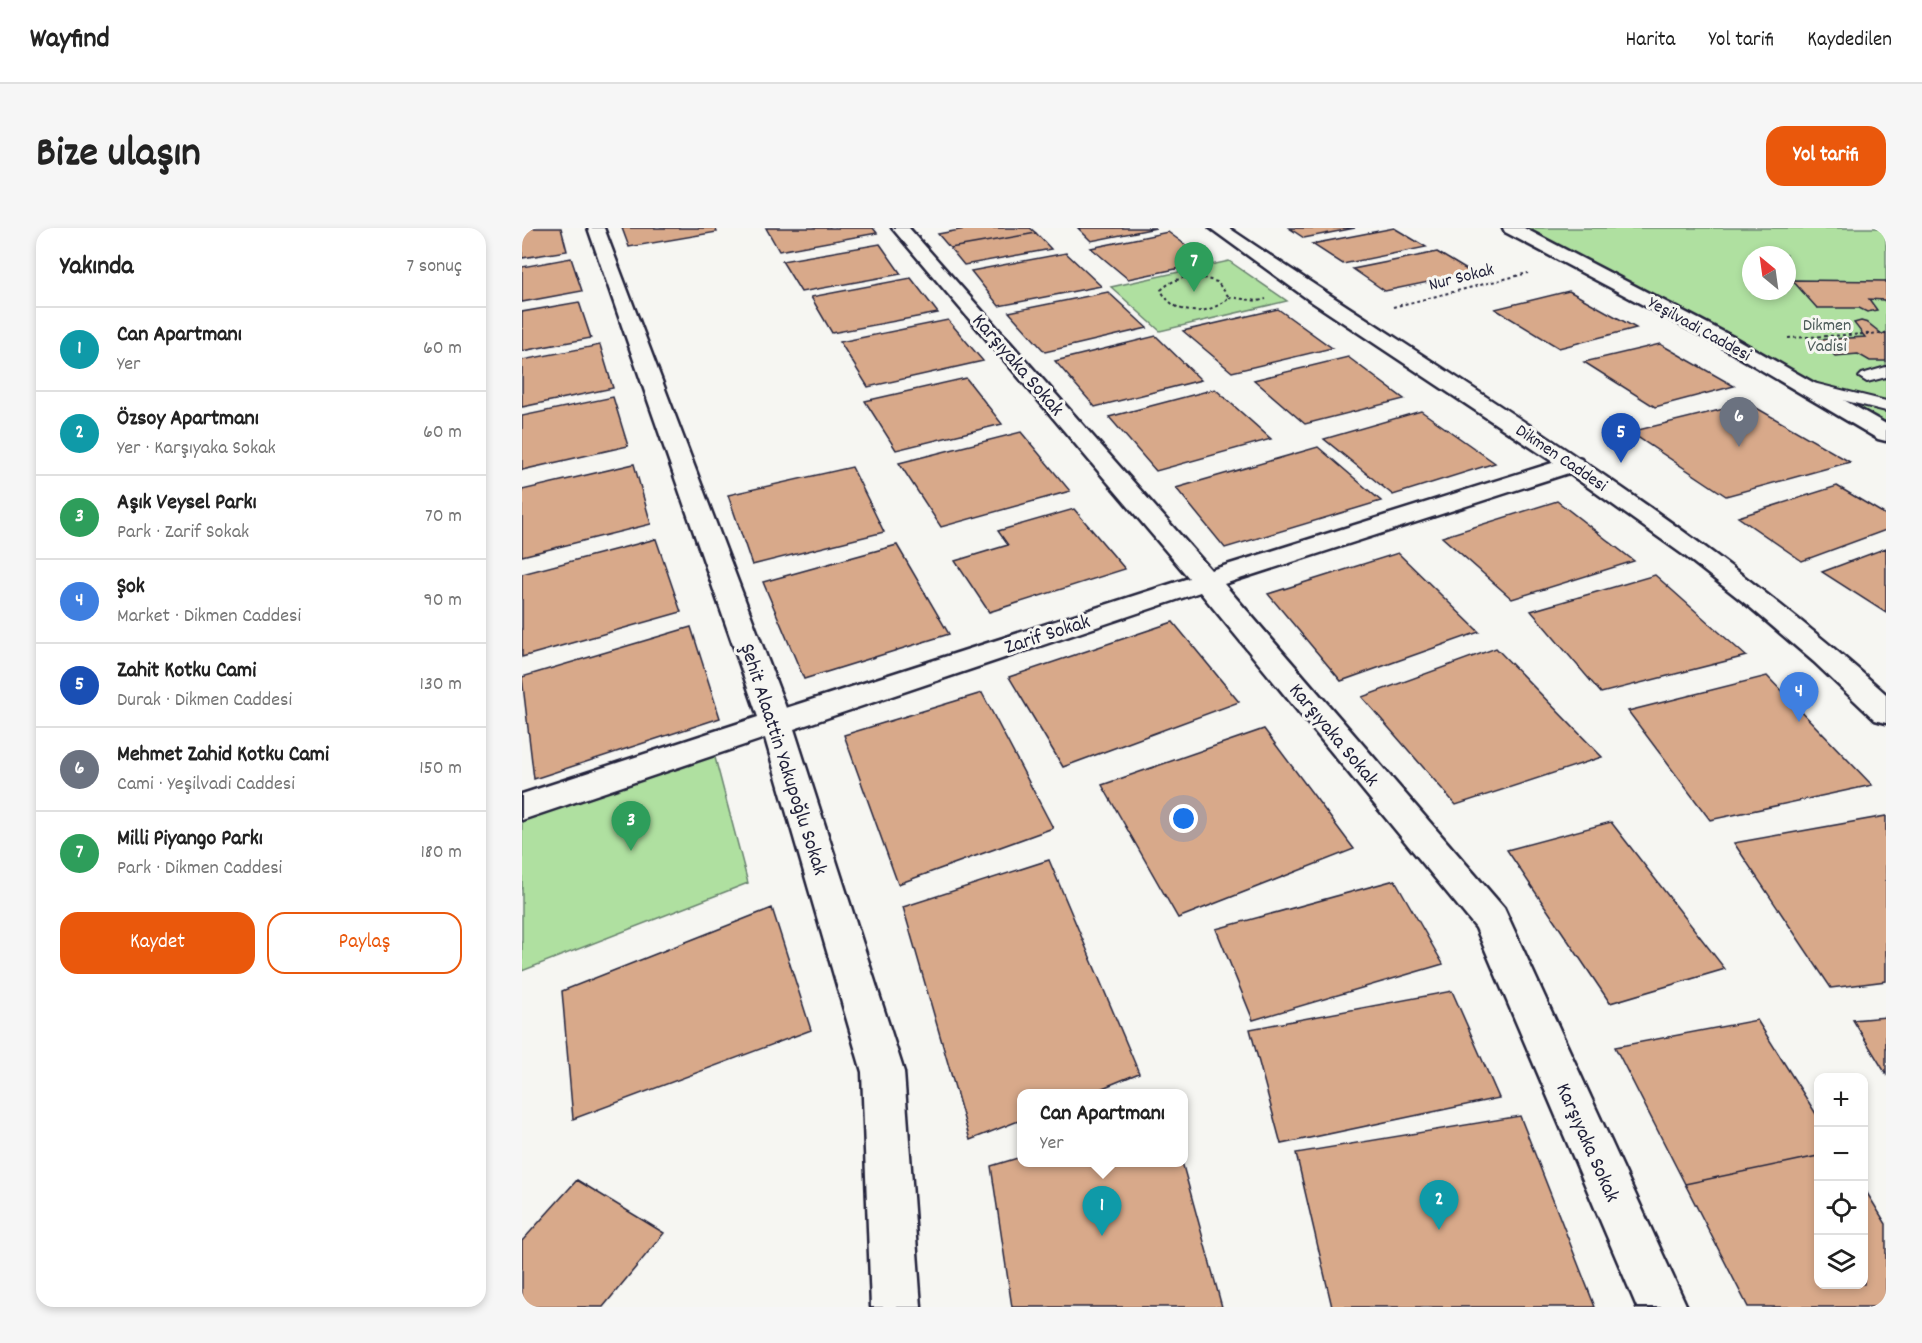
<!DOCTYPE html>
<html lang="tr">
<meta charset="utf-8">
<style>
:root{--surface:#fff;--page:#f6f6f6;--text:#222;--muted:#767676;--line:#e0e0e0;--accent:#ea580c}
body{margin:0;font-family:Dekko,sans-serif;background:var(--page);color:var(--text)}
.controls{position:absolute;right:18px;bottom:18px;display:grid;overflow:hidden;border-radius:12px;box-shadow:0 3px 9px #0003}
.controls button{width:54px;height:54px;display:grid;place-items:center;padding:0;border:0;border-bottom:2px solid var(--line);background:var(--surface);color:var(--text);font:30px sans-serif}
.compass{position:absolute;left:1220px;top:18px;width:54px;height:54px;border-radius:50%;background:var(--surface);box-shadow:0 3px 9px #0003;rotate:331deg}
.you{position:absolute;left:662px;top:591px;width:21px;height:21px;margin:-15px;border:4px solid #fff;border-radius:50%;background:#1a73e8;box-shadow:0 0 0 9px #1a73e833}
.badge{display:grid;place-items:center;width:39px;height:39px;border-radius:50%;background:var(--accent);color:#fff;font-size:20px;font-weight:700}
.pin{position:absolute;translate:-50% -50px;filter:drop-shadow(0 2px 3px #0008)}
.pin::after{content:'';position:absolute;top:32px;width:21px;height:18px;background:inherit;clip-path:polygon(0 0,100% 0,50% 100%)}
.popup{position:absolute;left:495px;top:861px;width:171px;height:78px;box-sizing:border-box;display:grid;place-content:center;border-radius:12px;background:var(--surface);filter:drop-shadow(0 2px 4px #0005);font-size:20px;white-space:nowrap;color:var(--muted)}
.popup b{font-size:22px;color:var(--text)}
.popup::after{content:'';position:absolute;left:50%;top:100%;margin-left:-12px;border:12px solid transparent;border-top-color:var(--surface)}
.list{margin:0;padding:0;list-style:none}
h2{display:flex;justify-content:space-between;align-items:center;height:78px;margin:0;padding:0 24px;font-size:26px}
h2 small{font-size:20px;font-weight:400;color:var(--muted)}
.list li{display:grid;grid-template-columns:39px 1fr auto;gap:18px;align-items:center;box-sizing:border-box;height:84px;padding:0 24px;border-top:2px solid var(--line)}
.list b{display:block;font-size:22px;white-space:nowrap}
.list p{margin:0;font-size:20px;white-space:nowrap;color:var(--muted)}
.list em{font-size:20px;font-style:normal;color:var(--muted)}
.actions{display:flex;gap:12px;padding:18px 24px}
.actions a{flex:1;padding:14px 0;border:2px solid var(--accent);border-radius:18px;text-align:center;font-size:21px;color:var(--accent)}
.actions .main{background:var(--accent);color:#fff}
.icon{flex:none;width:33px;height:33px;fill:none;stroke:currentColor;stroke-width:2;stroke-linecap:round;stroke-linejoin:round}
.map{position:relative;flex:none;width:1364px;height:1079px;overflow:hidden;border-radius:18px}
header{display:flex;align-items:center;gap:36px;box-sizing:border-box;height:84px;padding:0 30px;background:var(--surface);border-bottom:2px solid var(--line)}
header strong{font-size:28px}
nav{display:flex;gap:33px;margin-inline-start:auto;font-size:21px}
.intro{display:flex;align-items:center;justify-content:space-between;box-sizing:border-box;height:144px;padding:0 36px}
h1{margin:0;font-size:42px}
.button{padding:15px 27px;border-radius:18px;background:var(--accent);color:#fff;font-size:21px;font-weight:700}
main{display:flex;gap:36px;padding:0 36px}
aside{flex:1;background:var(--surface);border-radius:18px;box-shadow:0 3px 9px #0003}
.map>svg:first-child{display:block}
.green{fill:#afe0a0;stroke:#68816e;stroke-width:1.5;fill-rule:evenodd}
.building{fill:#d8a98a;stroke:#22223b;stroke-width:1.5}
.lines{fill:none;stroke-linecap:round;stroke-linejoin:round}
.service-casing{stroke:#22223b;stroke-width:4}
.minor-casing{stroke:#22223b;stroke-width:5}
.primary-casing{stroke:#22223b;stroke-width:5}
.path{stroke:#22223b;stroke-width:2;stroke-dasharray:3 3;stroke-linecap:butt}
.service{fill:#f6f6f2;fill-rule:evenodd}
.minor{fill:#f6f6f2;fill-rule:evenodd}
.primary{fill:#f6f6f2;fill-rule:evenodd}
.labels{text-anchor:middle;stroke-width:6;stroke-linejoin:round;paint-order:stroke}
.far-street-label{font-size:18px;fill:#22223b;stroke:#f6f6f2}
.far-park-label{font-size:18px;fill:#4c5b59;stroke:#f6f6f2}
.street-label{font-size:21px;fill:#22223b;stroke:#f6f6f2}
</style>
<header>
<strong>Wayfind</strong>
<nav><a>Harita</a><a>Yol tarifi</a><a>Kaydedilen</a></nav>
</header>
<div class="intro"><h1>Bize ulaşın</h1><a class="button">Yol tarifi</a></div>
<main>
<aside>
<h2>Yakında<small>7 sonuç</small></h2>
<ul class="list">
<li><span class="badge" style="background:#0f9aa8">1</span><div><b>Can Apartmanı</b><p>Yer</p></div><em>60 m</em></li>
<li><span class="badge" style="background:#0f9aa8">2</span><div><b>Özsoy Apartmanı</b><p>Yer · Karşıyaka Sokak</p></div><em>60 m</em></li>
<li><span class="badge" style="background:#2e9e5b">3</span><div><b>Aşık Veysel Parkı</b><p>Park · Zarif Sokak</p></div><em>70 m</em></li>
<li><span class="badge" style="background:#3f7fe0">4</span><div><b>Şok</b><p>Market · Dikmen Caddesi</p></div><em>90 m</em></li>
<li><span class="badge" style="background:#1a4fb4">5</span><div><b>Zahit Kotku Cami</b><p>Durak · Dikmen Caddesi</p></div><em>130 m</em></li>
<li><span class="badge" style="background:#6b7280">6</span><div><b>Mehmet Zahid Kotku Cami</b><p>Cami · Yeşilvadi Caddesi</p></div><em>150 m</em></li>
<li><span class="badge" style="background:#2e9e5b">7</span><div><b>Milli Piyango Parkı</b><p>Park · Dikmen Caddesi</p></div><em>180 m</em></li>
</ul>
<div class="actions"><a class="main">Kaydet</a><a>Paylaş</a></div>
</aside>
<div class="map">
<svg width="1364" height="1079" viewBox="0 0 1364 1079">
<rect width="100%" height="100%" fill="#f6f6f2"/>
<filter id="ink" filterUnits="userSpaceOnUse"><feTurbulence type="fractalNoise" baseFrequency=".0167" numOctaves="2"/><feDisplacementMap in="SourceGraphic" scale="12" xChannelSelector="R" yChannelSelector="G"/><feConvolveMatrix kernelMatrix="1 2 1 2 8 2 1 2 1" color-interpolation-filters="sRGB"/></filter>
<g filter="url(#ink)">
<path class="green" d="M989,0H1364V206ZM1229,27H1265V63H1229Z
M707,33L765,73L638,103L589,59Z
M191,522L226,655L0,743V591Z"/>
<path class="building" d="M0,0H39L45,23L0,30Z
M100,0H193L195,4L107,19Z
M244,0H351L355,5L257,23Z
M448,0H508L514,5L428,20L416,6Z
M556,0H634L569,13Z
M767,0H833L782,10Z
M872,0L904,19L821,36L790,16Z
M646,4L687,34L606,51L569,20Z
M514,5L529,21L442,37L428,20Z
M358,16L379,46L279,64L260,33Z
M915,24L950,45L863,63L831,41Z
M544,25L579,58L477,78L449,43Z
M49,30L60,63L0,74V39Z
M389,50L416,85L310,105L289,69Z
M1270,52L1364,53V75L1362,72L1347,71L1355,82L1345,84L1337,80H1295Z
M1047,63L1114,100L1037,120L973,81Z
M586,64L625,100L523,124L487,84Z
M57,74L69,110L0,123V84Z
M756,81L810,120L710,144L661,103Z
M426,92L461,133L346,159L318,114Z
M1339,93L1346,95L1360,106L1364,105V133H1348L1336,126L1313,128L1295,112L1343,109L1332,95Z
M634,108L679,152L573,179L533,133Z
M1138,116L1212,158L1133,179L1062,134Z
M78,117L91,160L0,179V132Z
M826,129L882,171L783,196L732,152Z
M444,150L480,196L374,222L343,173Z
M693,161L749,211L634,243L587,189Z
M91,169L106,218L0,242V188Z
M1226,175L1328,234L1204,268L1108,204Z
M899,183L973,235L871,267L802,211Z
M499,204L548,263L419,299L377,235Z
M796,219L859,273L703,320L654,260Z
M112,236L129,296L0,328V262Z
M330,239L362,304L230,337L206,267Z
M1315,258L1364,287V302L1280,333L1216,289Z
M1035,273L1112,333L990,371L920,309Z
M552,281L603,341L467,384L433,333L486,317L476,303Z
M134,311L159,384L0,429V346Z
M375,317L427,406L282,451L241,354Z
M1364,320V385L1300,344Z
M876,325L957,404L819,453L746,366Z
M1133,347L1224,428L1079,465L1009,383Z
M651,394L717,474L541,539L487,449Z
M169,399L198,490L12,551L0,449Z
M974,420L1080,529L934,577L840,469Z
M1245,448L1350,557L1188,592L1106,483Z
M460,465L531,600L376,656L322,507Z
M742,501L832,621L656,690L580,557Z
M1364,588V753L1309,760L1212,615Z
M1089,594L1203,741L1088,775L985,622Z
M527,632L617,845L566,866H499V892L448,912L381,679Z
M873,652L921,736L731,792L694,701Z
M250,680L289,802L51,891L40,763Z
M930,763L977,870L759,916L728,801Z
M1364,789V846L1331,792Z
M1235,792L1296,889V928L1163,956L1093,819Z
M998,888L1073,1079H810L774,925Z
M1296,928V1056H1342V960L1364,996V1079H1226L1163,956Z
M499,929V934H660L700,1079H490L469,938Z
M55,952L142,1005L81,1079H0V1013Z"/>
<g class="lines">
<g class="service-casing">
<path id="service" d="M1364,139V149L1345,154L1337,149L1340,146Z
M1279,152L1364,173V183L1273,160L1271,157L1273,154Z"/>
</g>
<g class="minor-casing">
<path id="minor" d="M66,0H82L264,480L667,350L370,0H387L689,342L1043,231L1051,229L1059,231L1063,236L1059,241L702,356L982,680L1165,1079H1115L954,700L678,364L272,501L382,844L399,1079H349L340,844L243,510L0,592V566L236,489Z
M981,0H1002L1211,109L1364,196V213L1356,211L1197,117L983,4Z"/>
</g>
<g class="primary-casing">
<path id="primary" d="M688,0H707C930,151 1164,285 1364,466V495L1353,492L1292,434L1229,380L1163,328L1028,232L787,72Z"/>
</g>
<path class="path" d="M675,48L695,54L707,69C687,89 652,89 639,62C650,52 660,49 675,48Z
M707,69L736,73L744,71
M871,79L1006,45
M1266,110L1364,105"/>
<use href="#service" class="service"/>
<use href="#minor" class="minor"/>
<use href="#primary" class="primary"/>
</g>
</g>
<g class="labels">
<g class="far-street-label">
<text transform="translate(939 48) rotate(-14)" y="6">Nur Sokak</text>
<text transform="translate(1178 100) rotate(29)" y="6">Yeşilvadi Caddesi</text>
<text transform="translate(1040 229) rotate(34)" y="6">Dikmen Caddesi</text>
</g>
<g class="far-park-label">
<text x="1305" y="102">Dikmen<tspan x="1305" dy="21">Vadisi</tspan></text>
</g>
<g class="street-label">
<text transform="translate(497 136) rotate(49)" y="7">Karşıyaka Sokak</text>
<text transform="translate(525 405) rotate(-18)" y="7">Zarif Sokak</text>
<text transform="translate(813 506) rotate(50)" y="7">Karşıyaka Sokak</text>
<text transform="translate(263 531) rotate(72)" y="7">Şehit Alaattin Yakupoğlu Sokak</text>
<text transform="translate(1067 914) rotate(66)" y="7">Karşıyaka Sokak</text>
</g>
</g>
</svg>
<div class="controls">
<button>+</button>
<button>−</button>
<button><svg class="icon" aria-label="locate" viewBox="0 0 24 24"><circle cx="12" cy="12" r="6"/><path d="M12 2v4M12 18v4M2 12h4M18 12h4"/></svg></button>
<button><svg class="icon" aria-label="layers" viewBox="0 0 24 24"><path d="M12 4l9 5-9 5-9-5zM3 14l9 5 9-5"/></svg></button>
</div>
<svg class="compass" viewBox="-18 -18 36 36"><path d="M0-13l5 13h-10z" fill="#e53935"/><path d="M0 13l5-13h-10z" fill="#767676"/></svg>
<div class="you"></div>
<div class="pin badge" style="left:580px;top:1008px;background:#0f9aa8">1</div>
<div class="popup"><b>Can Apartmanı</b>Yer</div>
<div class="pin badge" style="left:917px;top:1002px;background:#0f9aa8">2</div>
<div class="pin badge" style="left:109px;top:623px;background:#2e9e5b">3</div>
<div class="pin badge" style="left:1277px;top:494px;background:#3f7fe0">4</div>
<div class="pin badge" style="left:1099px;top:235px;background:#1a4fb4">5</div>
<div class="pin badge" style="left:1217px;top:219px;background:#6b7280">6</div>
<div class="pin badge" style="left:672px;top:64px;background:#2e9e5b">7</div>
</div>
</main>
